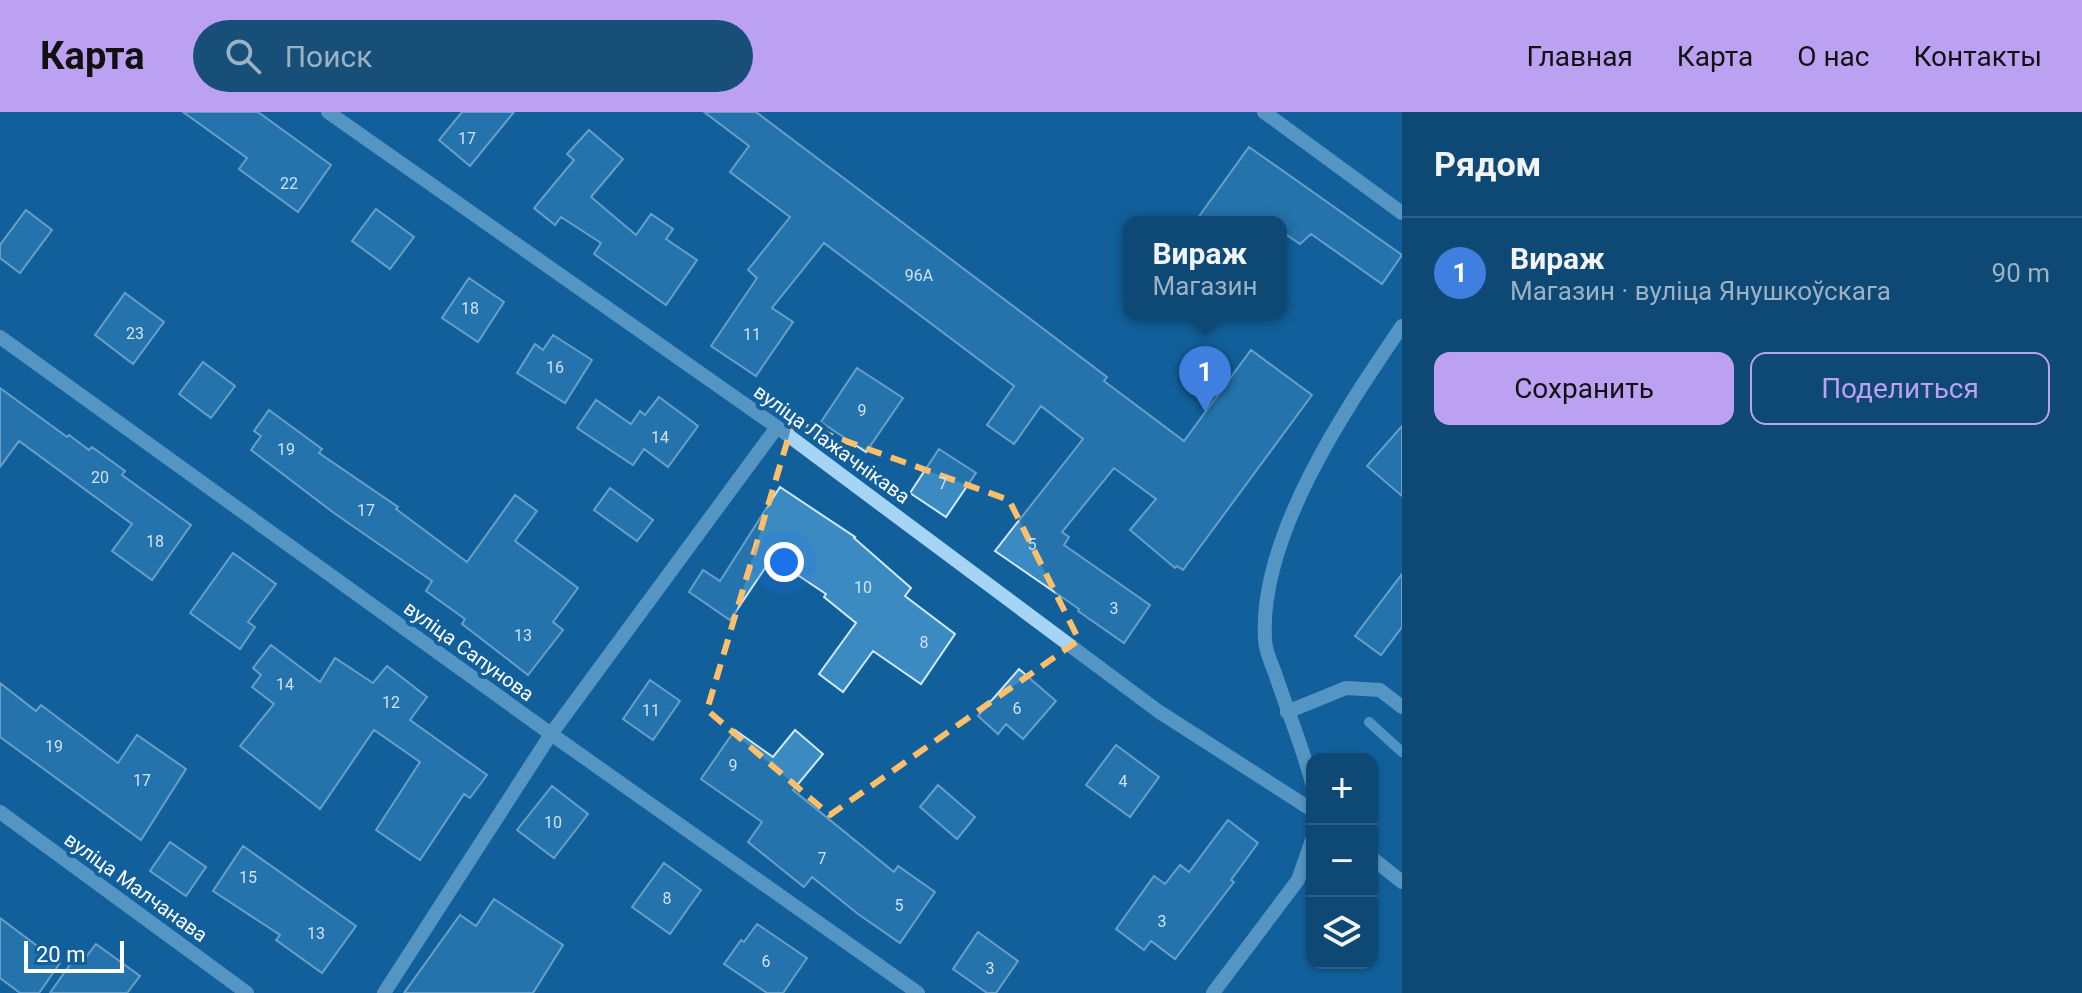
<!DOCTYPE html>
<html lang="ru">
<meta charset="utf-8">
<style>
:root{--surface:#0e4874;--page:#174f79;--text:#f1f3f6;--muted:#9bb2c5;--line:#2e6086;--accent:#bca0f2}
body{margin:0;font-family:Roboto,sans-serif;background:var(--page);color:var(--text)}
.controls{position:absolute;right:24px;bottom:24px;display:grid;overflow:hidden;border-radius:16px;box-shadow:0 2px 6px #0004}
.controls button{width:72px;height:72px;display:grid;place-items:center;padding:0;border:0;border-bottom:2px solid var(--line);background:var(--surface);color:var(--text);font:40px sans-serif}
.scale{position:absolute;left:24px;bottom:20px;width:100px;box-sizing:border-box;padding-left:8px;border:4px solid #fff;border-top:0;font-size:22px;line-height:28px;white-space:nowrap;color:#fff;-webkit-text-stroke:6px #12609b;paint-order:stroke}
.you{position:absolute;left:784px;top:450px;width:28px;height:28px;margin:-20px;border:6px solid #fff;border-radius:50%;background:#1a73e8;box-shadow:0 0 0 12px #1a73e833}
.badge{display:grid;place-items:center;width:52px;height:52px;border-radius:50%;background:var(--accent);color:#fff;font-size:26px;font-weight:700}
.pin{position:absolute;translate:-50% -66px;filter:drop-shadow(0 2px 4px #0008)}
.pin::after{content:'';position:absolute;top:42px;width:28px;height:24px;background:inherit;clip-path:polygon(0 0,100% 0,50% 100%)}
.popup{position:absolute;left:1123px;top:104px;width:164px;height:104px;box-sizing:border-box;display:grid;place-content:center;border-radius:16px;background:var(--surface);filter:drop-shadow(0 2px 6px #0005);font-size:26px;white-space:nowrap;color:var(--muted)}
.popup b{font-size:30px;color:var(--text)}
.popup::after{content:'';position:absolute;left:50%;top:100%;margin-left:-16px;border:16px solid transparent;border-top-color:var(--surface)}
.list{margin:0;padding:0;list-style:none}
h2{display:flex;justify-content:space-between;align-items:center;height:104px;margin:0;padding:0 32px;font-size:34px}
h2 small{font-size:26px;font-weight:400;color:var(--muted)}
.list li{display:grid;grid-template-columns:52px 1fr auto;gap:24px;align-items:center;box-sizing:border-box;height:112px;padding:0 32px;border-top:2px solid var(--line)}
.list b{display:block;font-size:30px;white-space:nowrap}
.list p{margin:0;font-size:26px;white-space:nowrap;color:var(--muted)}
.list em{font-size:26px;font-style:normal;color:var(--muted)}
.actions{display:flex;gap:16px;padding:24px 32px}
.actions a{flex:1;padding:18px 0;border:2px solid var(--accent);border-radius:16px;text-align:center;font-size:28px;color:var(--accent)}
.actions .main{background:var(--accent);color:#111}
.icon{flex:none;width:44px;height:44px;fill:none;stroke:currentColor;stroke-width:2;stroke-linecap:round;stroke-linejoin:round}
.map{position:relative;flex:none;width:1402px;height:881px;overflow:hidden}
header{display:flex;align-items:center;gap:48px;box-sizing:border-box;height:112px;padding:0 40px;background:var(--accent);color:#111}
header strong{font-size:38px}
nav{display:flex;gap:44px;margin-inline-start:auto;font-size:28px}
.search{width:560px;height:72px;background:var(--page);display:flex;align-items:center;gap:20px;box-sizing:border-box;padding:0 28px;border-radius:44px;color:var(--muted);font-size:30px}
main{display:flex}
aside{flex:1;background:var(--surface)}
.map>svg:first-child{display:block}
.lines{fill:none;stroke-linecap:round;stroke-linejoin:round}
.stream{stroke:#98d1f7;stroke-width:10}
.building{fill:#3b8ac2;stroke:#cfeafd;stroke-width:2}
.minor{stroke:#a6d4f4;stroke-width:14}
.marked{fill:none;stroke:#ffbf69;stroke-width:6;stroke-dasharray:16 10;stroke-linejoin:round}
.labels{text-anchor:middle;stroke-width:8;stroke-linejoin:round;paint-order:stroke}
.number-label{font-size:16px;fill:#cee2f0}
.street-label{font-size:20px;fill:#fff;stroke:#12609b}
</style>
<header>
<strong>Карта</strong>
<div class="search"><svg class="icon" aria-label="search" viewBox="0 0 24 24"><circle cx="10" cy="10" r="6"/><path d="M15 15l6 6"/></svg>Поиск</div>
<nav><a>Главная</a><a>Карта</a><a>О нас</a><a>Контакты</a></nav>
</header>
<main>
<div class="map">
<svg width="1402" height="881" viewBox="0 0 1402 881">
<rect width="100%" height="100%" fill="#12609b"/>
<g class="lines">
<path class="stream" d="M1369,610L1402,640"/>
</g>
<path class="building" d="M183,0H258L331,53L298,100L239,57L247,46Z
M462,0H514L470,54L439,28Z
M704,0H756L1107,265L1104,269L1184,329L1251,238L1312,283L1183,458L1177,454L1175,456L1130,418L1156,387L1114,356L1062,420L1069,425L1064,433L1150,493L1124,531L1078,499L1079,497L995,439L1083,327L1041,294L1014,332L987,313L1014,274L824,131L772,196L793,210L756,264L711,234L757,166L748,158L790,105L730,60L749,34Z
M589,18L623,47L591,85L636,123L651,102L673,117L666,127L697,148L666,193L594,142L601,131L561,105L555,113L534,96L574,48L567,42Z
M1249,35L1402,143L1382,172L1311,122L1300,132L1281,119V110H1195Z
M376,97L414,125L390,157L352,129Z
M26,98L52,118L20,161L0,146V133Z
M469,166L504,190L478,230L442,206Z
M125,181L164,210L133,252L95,223Z
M553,223L592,248L565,291L517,261L535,232L543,238Z
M203,250L235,274L211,306L179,282Z
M857,256L903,286L866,340L821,310Z
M0,276L67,325L69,323L89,338L92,335L125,359L122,363L191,413L152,468L112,439L132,412L19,329L0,355Z
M659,285L698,314L668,355L644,337L633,353L577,316L596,288L631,312L640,299L645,303Z
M269,298L322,337L319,341L398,395L396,397L467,450L515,383L537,399L515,429L578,476L553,510L563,518L528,563L462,512L465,507L426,479L432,469L334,401L251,338L261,324L254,319Z
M1402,314V384L1367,354Z
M939,337L976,361L946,405L910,381Z
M780,375L855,425L854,426L911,476L905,484L955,522L921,572L873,539L843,580L819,562L856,511L824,485L826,482L772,446L730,508L689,480L703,458L720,469Z
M610,376L653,408L637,429L594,398Z
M233,441L276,472L248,510L255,515L240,537L190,501Z
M1402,462V515L1381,543L1355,524Z
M271,533L320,570L335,546L373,571L387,554L427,585L410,608L487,663L470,686L464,682L420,748L376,718L420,650L374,618L320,697L240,634L274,592L252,575L261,563L253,556Z
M1019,557L1056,589L1023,627L1006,612L998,622L978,604Z
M650,568L680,589L653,628L623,607Z
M0,571L36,599L41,593L118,651L137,623L186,657L141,728L0,625Z
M735,618L773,645L795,618L823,642L793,678L894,760L898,754L935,780L900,831L858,802L812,765L804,775L748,730L762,710L701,667Z
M1116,633L1159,665L1130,705L1086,673Z
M938,673L975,705L957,727L920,695Z
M552,674L588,702L554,746L517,718Z
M1228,708L1258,731L1231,768L1234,770L1175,847L1151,829L1144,838L1116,817L1154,764L1165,772L1180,753L1189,760Z
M170,730L206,755L186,784L150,759Z
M243,734L356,814L322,861L276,828L280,823L213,779Z
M664,751L701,778L670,822L632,795Z
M494,787L563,833L533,881H404L460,803L476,814Z
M0,806L60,851L39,881H20L0,866Z
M757,812L807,846L783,881H767L724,852L741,828L744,830Z
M978,820L1018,849L996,881H987L953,857Z
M96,832L140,864L127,881H50L76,844L83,849Z"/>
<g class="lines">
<path class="minor" d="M328,0L777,315L1158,599L1312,698
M1264,0L1402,101
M0,225L551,622L918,881
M1287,600L1346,576L1380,578L1402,595
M1312,671C1302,633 1287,598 1275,561C1271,551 1265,538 1265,527C1259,424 1346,296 1402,214
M0,700L247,881
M1372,746L1402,770
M384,881L551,622L777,315
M1213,881L1298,768L1312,728"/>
</g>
<path d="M0 0H1402V881H0ZM793,310L1009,388L1079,528L830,703L707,598Z" fill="#12609b" fill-opacity=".55" fill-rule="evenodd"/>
<path class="marked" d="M793,310L1009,388L1079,528L830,703L707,598Z"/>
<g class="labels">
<g class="number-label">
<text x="467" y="32">17</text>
<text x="289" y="77">22</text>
<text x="919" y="169">96А</text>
<text x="470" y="202">18</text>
<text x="135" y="227">23</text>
<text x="752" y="228">11</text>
<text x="555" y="261">16</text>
<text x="862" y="304">9</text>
<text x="660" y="331">14</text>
<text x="286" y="343">19</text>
<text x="100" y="371">20</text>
<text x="943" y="377">7</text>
<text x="366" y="404">17</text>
<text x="155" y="435">18</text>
<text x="1032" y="438">5</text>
<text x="863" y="481">10</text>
<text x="1114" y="502">3</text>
<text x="523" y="529">13</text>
<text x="924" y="536">8</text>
<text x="285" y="578">14</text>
<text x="391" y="596">12</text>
<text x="1017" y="602">6</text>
<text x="651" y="604">11</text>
<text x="54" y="640">19</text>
<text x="733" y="659">9</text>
<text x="142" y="674">17</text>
<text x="1123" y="675">4</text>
<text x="553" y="716">10</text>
<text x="822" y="752">7</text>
<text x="248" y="771">15</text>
<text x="667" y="792">8</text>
<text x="899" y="799">5</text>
<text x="1162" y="815">3</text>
<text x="316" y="827">13</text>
<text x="766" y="855">6</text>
<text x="990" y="862">3</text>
</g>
<g class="street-label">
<text transform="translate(832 332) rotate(36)" y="7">вуліца Лажачнікава</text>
<text transform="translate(469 539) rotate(36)" y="7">вуліца Сапунова</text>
<text transform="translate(136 775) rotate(36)" y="7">вуліца Малчанава</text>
</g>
</g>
</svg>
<div class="controls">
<button>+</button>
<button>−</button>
<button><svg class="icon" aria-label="layers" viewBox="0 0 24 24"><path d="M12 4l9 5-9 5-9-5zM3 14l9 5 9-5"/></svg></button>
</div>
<div class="scale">20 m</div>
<div class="you"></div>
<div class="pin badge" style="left:1205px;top:300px;background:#3f7fe0">1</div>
<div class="popup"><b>Вираж</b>Магазин</div>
</div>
<aside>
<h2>Рядом<small></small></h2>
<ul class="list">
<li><span class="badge" style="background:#3f7fe0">1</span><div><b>Вираж</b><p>Магазин · вуліца Янушкоўскага</p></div><em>90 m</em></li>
</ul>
<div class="actions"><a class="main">Сохранить</a><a>Поделиться</a></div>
</aside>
</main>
